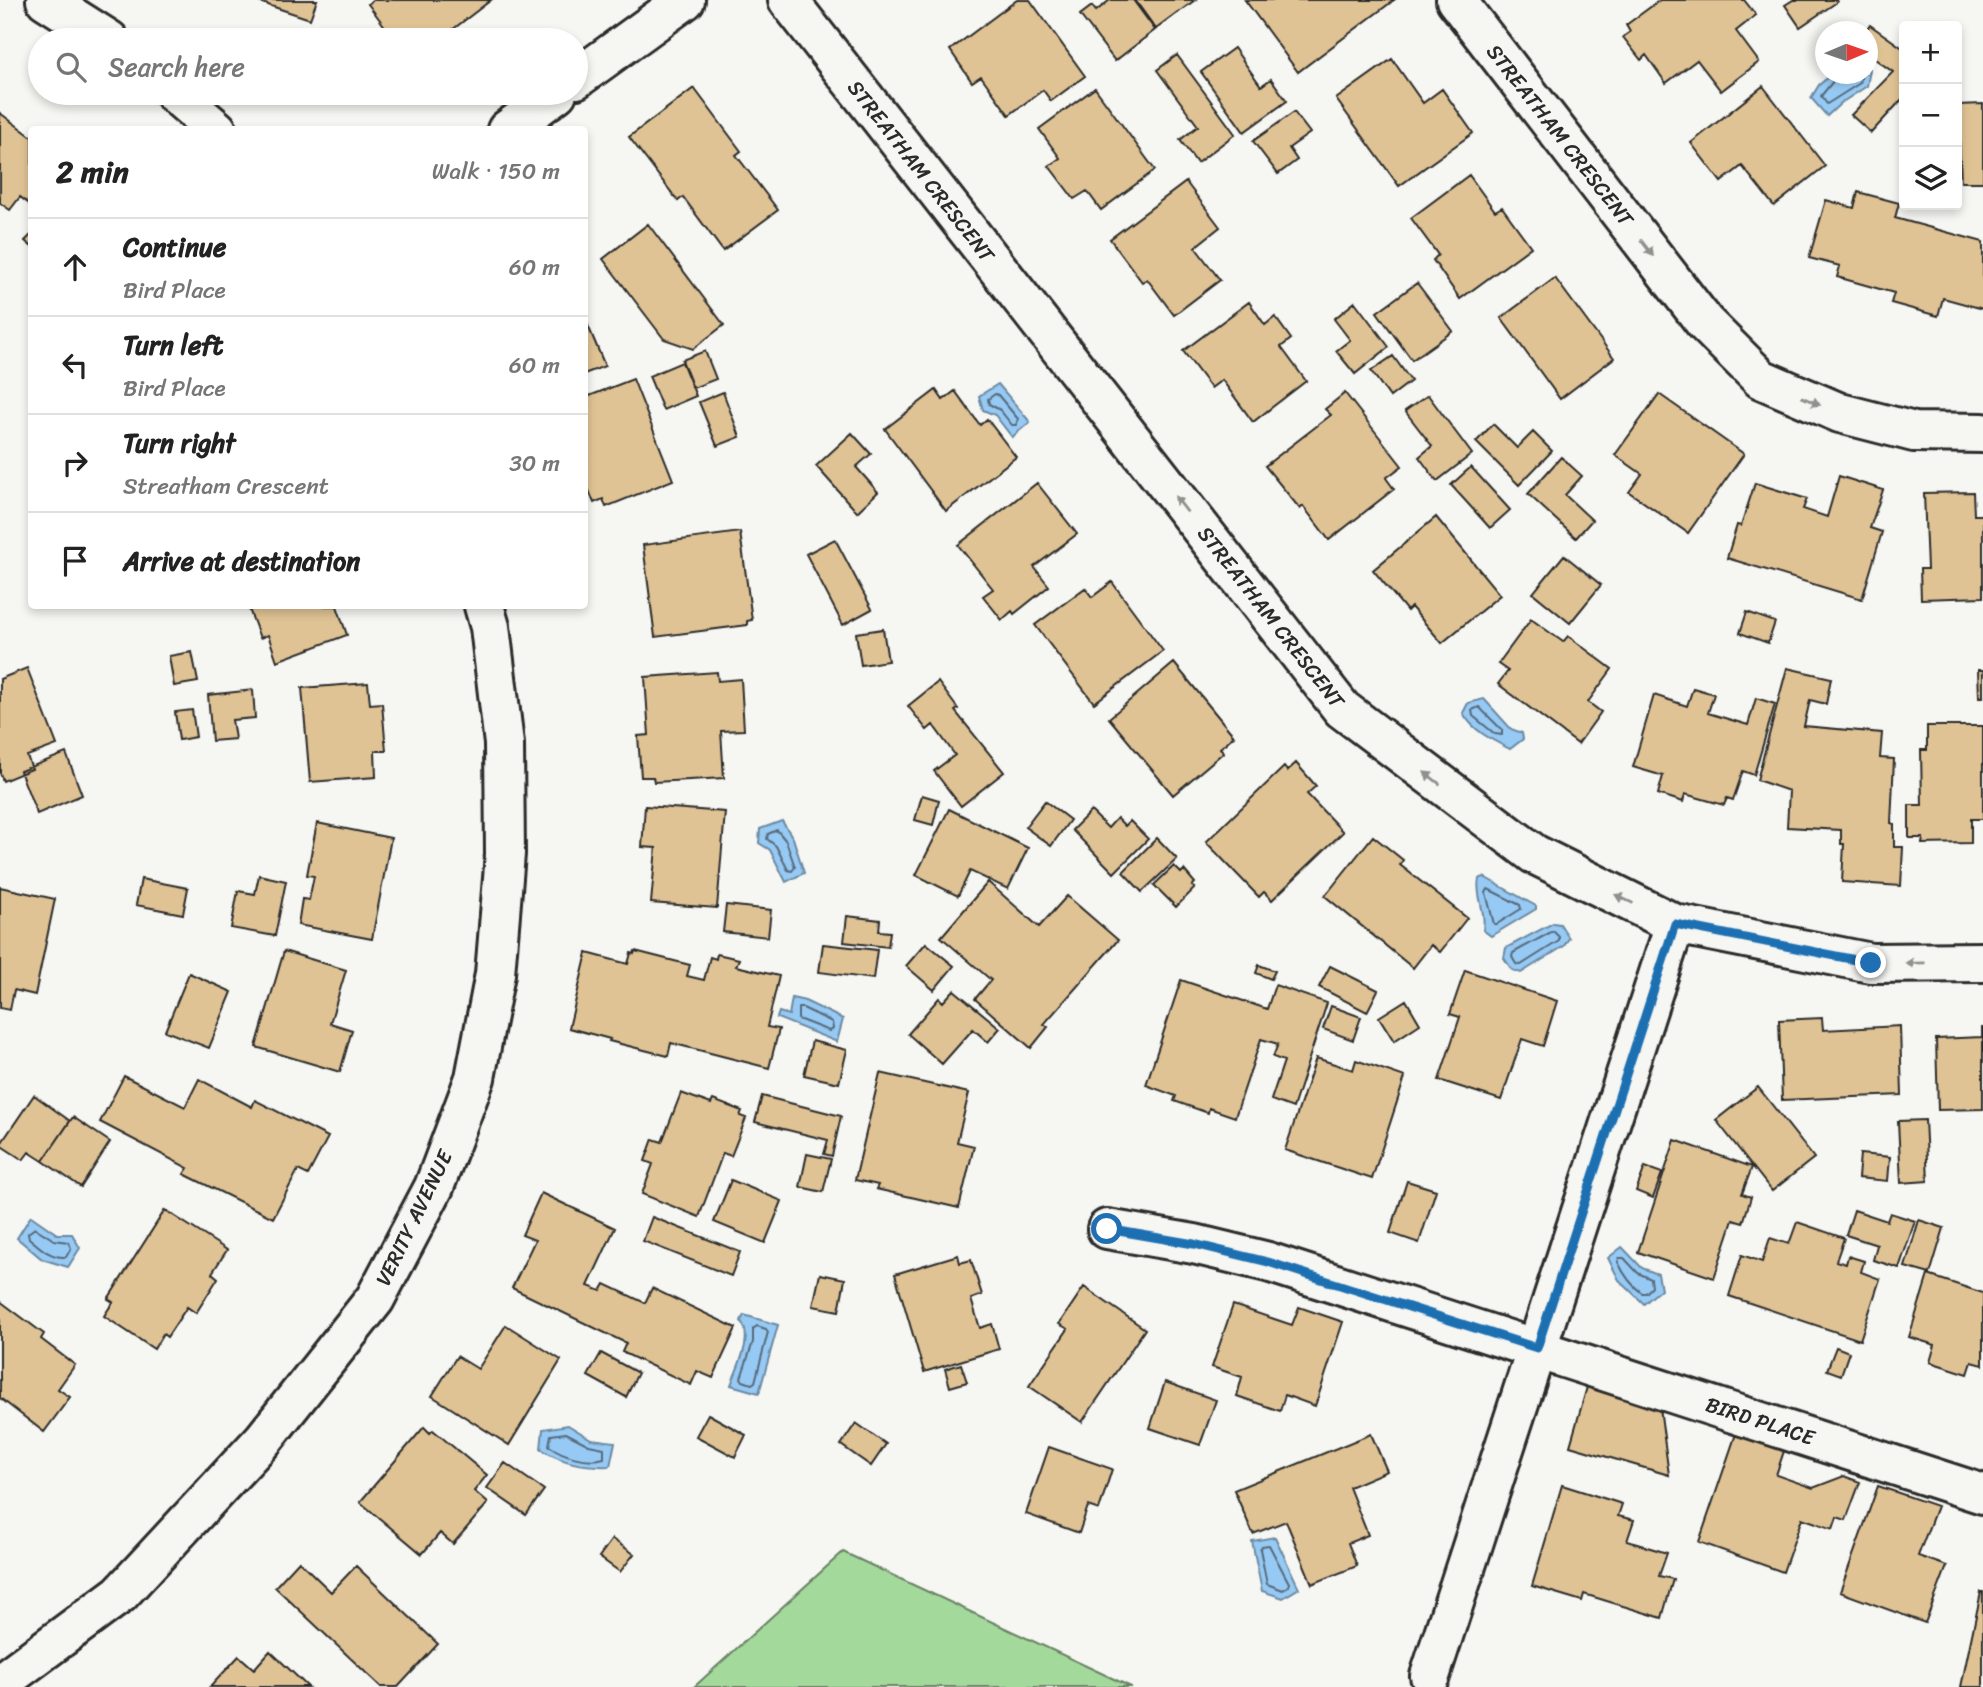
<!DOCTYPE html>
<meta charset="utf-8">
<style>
:root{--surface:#fff;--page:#f6f6f6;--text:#222;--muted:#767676;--line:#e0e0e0}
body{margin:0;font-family:Sriracha,sans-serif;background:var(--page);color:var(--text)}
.controls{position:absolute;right:21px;top:21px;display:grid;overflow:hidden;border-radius:7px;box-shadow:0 4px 10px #0003}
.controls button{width:63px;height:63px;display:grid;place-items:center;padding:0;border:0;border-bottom:2px solid var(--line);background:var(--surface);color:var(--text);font:35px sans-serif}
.compass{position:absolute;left:1815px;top:21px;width:63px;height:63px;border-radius:50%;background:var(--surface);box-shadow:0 4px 10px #0003;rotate:88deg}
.stop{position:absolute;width:21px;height:21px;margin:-16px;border:5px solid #1f6fb2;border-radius:50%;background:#fff}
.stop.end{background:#1f6fb2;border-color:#fff;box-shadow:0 2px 7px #0008}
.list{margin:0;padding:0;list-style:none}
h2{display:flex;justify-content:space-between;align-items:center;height:91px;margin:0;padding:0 28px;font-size:30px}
h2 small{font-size:23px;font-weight:400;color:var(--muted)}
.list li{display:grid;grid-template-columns:46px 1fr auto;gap:21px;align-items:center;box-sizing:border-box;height:98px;padding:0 28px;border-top:2px solid var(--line)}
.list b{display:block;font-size:26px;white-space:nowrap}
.list p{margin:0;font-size:23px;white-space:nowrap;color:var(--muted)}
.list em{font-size:23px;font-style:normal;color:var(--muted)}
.icon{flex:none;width:38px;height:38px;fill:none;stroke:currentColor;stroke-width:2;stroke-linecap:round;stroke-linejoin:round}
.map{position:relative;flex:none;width:1983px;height:1687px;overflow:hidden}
.search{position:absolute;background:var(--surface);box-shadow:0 4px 10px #0003;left:28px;top:28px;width:560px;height:77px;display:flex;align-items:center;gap:18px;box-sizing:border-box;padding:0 24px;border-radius:38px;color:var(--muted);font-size:26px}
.panel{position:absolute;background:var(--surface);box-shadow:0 4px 10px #0003;left:28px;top:126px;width:560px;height:483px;border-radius:7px}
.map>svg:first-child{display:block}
.green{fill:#a4d99c;stroke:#688264;stroke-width:2}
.water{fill:#96c9f3;stroke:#6b8aa3;stroke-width:2}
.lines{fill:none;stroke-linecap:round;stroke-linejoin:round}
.shore{stroke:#566a7b;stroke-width:2}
.building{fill:#e0c394;stroke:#2b2b2b;stroke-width:2}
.street-casing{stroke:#2b2b2b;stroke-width:44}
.street{stroke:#f6f6f2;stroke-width:38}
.oneway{fill:#90908e}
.route{stroke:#1f6fb2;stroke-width:9}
.labels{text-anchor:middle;stroke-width:7;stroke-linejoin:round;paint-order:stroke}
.street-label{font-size:21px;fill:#2b2b2b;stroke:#f6f6f2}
</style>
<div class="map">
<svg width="1983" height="1687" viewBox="0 0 1983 1687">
<rect width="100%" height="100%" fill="#f6f6f2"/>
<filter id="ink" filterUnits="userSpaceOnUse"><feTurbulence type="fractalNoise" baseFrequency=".0143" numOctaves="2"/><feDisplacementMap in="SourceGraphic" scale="14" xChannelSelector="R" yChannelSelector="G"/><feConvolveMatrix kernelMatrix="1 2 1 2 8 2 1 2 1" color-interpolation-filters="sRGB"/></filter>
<g filter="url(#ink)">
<path class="green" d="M843,1552L1131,1687H694Z"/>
<path class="water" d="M1868,67L1870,70L1867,86L1841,103L1827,116L1811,98L1819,85L1832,74H1868Z
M998,384L1030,422L1012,437L995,415L983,410L979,396Z
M1484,699L1511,729L1522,733L1523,739L1510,749C1492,740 1473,731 1463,713L1468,703Z
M782,821L793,838L804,873L786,882L770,850L759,843L760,829Z
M1484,877L1536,906V909L1491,936L1483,930C1487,912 1475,896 1479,879Z
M1553,923L1560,924L1569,938L1564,946L1521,973L1512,970L1504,958L1506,948Z
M792,998L805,1001L843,1019L837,1042L777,1018L779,1012L789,1015Z
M31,1216L57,1234H72L80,1248L68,1267L42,1259L17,1238Z
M1622,1247L1642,1268L1658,1274L1661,1289L1644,1304L1619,1280L1608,1258Z
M744,1315L778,1325L759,1393L731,1385C737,1367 754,1339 741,1321Z
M568,1425L591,1439L615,1442L610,1466C583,1467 563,1463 541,1449L543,1429Z
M1275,1537L1299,1588L1283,1598L1262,1591L1252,1541Z"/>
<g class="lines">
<path class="shore" d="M1836,74L1834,80L1821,96L1827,104L1860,83L1862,74
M995,394L998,395L1018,419L1016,425H1012L1000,410L989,404L988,399Z
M1479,707L1502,730V735L1495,734L1473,716L1472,710Z
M777,830L786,841L795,867L792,871L788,870L776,846L767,839L768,834Z
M1488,889L1520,905L1521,909L1497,924H1494L1486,893Z
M1553,931L1559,937V941L1521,965L1516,964L1512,957L1513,953Z
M798,1008H803L832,1022L833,1029L829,1031L798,1019Z
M35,1228L54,1240L68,1242L71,1248L66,1257C50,1258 41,1248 29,1238L28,1233Z
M1619,1258H1624L1638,1273L1651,1279L1652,1287L1646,1293H1642C1631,1285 1624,1275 1618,1262Z
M757,1326L766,1329L768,1332L755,1382L752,1384L743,1381L741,1378L753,1342V1329Z
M566,1433L589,1445L604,1448V1458C587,1463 564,1456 549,1446L551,1435Z
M1269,1545L1289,1583L1288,1586L1283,1590L1267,1584L1260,1549L1262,1546Z"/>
</g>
<path class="building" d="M253,0H317L310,19Z
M373,0H491L439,40H395L368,4Z
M1017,0H1030L1085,76L1051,101L1043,90L1009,115L981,76L972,82L950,50Z
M1110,0H1133L1155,30L1115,61L1080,15L1092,6L1096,11Z
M1135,0H1195L1156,29Z
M1245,0H1394L1298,72Z
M1660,0H1744L1756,15L1736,31L1759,62L1721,91L1697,60L1666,83L1646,55L1641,60L1623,37L1630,32L1626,25Z
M1793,0H1836L1837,2L1800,27L1785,5Z
M1870,25L1904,49V97L1871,133L1851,115L1893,72L1868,54V32H1864Z
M1234,48L1261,86L1271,79L1287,101L1244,132L1201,72Z
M1177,55L1235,134L1197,163L1180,140L1198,126L1157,70Z
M1392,59L1423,103L1442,89L1473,133L1399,186L1336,99Z
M1763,86L1825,166L1774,206L1742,166L1721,182L1691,143Z
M694,88L741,151L736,155L778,210L723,251L683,197L678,201L629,137Z
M1095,88L1155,170L1101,210L1087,191L1074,199L1049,166L1060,158L1039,129Z
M1983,104V182H1961L1958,105Z
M1294,112L1310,133L1289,148L1297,160L1278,174L1253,141Z
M0,113L32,137V206L20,197L10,210L0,203Z
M1469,175L1495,211L1502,207L1531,247L1460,299L1433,260L1438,255L1411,218Z
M1186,182L1220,227L1195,247L1220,280L1174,315L1147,279L1142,282L1110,239Z
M1858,192L1899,203L1895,218L1983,242V309L1943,298L1938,316L1891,303L1894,293L1837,277L1840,266L1809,258L1826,200L1854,208Z
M648,224L724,325L693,349L664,339L603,259Z
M32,234V247L25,241Z
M1555,278L1614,358L1560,399L1501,318Z
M1417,283L1453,331L1412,360L1377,312Z
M1249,302L1265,325L1275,317L1291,339L1281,347L1306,381L1253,422L1222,380L1211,388L1183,351Z
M1355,302L1389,347L1355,374L1336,351L1350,340L1334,319Z
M584,316L605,366L584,374Z
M705,351L716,379L693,388L682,360Z
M1393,356L1411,381L1390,397L1371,371Z
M682,362L696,396L663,410L649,376Z
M633,379L673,480L606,507L603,499L594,503L584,478V463L587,462L584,457V398Z
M936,390L943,400L955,391L980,425L987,419L1016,457L946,511L885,429Z
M723,392L740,437L717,446L699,402Z
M1345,393L1402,466L1386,478L1394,489L1329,540L1303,506L1300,509L1265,466L1331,415L1325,409Z
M1659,394L1744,454L1688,533L1629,492L1642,474L1615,455Z
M1428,395L1472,454L1437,481L1419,457L1432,446L1405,411Z
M1493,424L1517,448L1533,432L1552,451L1519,485L1476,442Z
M852,433L871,454L856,467L878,492L857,512L816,466Z
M1561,457L1582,476L1565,495L1592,520L1576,538L1528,494Z
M1471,467L1510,510L1490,528L1451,485Z
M1839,476L1883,490L1870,528L1882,532L1862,599L1727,558L1737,525L1741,526L1755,483L1807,499L1803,509L1827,517Z
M1037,483L1077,534L1034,567L1049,586L1014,614L1012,611L1002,620L983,596L993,589L958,545Z
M1973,492L1974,515H1983V597L1921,599L1920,569H1927L1924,493Z
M1436,517L1500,595L1442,643L1411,607L1407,611L1373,570Z
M740,532L752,620L747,621V625L655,637L643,545Z
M835,539L872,609L843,625L806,554Z
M1564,555L1601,585L1570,623L1533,593Z
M1112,582L1163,651L1094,703L1035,625L1085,588L1092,597Z
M258,606H337L347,635L277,661L268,635L260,638L249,609Z
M1747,612L1775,622L1768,643L1740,633Z
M1531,619L1563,642L1568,636L1612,669L1588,702L1601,712L1578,744L1498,684L1508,671L1498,664Z
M883,629L888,661L861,665L856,633Z
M192,652L198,682L174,686L169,656Z
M1174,663L1234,736L1220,748L1224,752L1173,795L1109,718Z
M27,668L57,745L27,756L32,769L3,781L0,773V679Z
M1787,668L1831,678L1826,704L1810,700L1804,726L1882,733L1880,758L1894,759L1891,823L1894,824V847H1903L1901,886L1842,882L1844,844H1841V830L1787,827L1789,791L1757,780Z
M1978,670H1983V697H1979Z
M717,672L718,681L741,679L744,730L721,731L724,778L654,782L653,777H641L638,736L649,735L645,677Z
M938,682L958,709L955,711L1004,772L961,806L934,771L955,755L933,725L927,730L908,706Z
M368,683L370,704L382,703L386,751H375L376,777L310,782L302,688Z
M1693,688L1714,694L1708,713L1748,725L1756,698L1775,704L1754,775L1743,771L1733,800L1727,798L1724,805L1685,794L1683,802L1658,794L1663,776L1633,767L1654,695L1687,706Z
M253,690L255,718L232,720L235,739L212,741L208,695Z
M192,710L196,737L179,740L175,712Z
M1927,726H1983V819H1971V843L1922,844L1923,838H1909V805H1922L1921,750H1927Z
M66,753L82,795L37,814L20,771Z
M1296,763L1316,786L1307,794L1343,832L1272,900L1264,892L1259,897L1206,842L1284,767L1287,771Z
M922,795L939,800L933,825L915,820Z
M1045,801L1070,820L1051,846L1025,827Z
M645,806L725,812L717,908L651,903L656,848L642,847Z
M949,809L1028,848L1008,889L970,871L958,896L916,875Z
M1091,811L1108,828L1117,818L1125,826L1130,821L1148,839L1114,873L1072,830Z
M317,823L391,838L372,939L298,925L302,899L309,900L314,876L307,875Z
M1373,836L1403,860L1400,865L1467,918L1440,952L1431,945L1413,968L1325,896Z
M1157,838L1177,859L1142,892L1123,872Z
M1174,866L1181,873L1184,870L1195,883L1192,886L1195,888L1176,907L1154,885Z
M259,875L286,881L275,936L231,928L238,891L255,894Z
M141,879L188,888L183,914L136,905Z
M988,882L1039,927L1067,896L1118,940L1044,1024L1048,1027L1031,1048L975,999L991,980L941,937Z
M0,887L55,899L35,995L14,990L10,1010L0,1008Z
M726,905L771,910L768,937L723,932Z
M847,916L880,920L879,931L890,932L888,947L844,942Z
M926,943L954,966L934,990L906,966Z
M823,944L877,950L873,979L819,972Z
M284,951L346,970L330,1023L352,1030L340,1072L256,1047Z
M635,951L690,965L687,976L704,980L710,957L716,959L717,954L739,959L736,966L779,976L767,1027L779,1029L769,1068L671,1043L668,1056L609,1041L610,1039L569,1028L587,953L628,964L631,953L634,954Z
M1259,965L1275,971L1271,979L1256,973Z
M1330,966L1378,990L1367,1012L1319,987Z
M1465,970L1557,1001L1543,1046L1522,1039L1501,1100L1439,1080L1460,1017L1450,1014Z
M189,973L232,992L209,1048L165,1031Z
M1181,980L1267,1009L1275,985L1327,1003L1293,1108L1271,1100L1284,1061L1273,1057L1278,1044L1261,1039L1235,1117L1209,1108L1208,1113L1174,1101L1176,1096L1146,1085Z
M954,990L1000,1028L988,1042L973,1029L942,1064L908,1034L939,998L943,1002Z
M1406,1000L1420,1024L1394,1041L1379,1017Z
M1331,1006L1361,1017L1353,1040L1323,1029Z
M1822,1018L1823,1030L1900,1026L1902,1095L1782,1100L1779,1020Z
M1982,1028H1983V1109L1938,1110L1936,1039L1982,1037Z
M812,1041L847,1050L839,1083L804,1075Z
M1316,1058L1353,1070L1356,1060L1405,1077L1372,1179L1285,1150Z
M880,1073L969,1093L957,1142L974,1146L959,1208L876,1189L878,1185L855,1180Z
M124,1076L185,1107L199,1079L252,1107L255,1100L328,1137L308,1175L298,1170L273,1218L184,1174L188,1168L100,1122Z
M1758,1087L1814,1158L1772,1191L1716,1120Z
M681,1093L711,1104L713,1100L742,1111L740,1116L746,1118L731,1156L723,1153L699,1217L642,1194L653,1164L645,1161L653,1139L662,1142Z
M34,1095L70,1121L43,1161L29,1152L23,1160L0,1145Z
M762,1096L841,1116L832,1156L824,1154L828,1140L755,1122Z
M73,1117L110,1142L81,1187L43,1161Z
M1925,1120L1928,1181L1901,1183L1898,1121Z
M1675,1140L1752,1167L1742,1194L1751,1197L1743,1223L1733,1220L1714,1278L1638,1252Z
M807,1154L831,1159L823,1192L800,1187Z
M1860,1154L1890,1157L1888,1181L1858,1178Z
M1645,1167L1662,1173L1653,1198L1636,1191Z
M731,1180L782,1201L765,1243L714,1222Z
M1407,1181L1436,1190L1419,1243L1390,1233Z
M541,1193L615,1228L588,1286L601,1291L605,1284L645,1303L652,1288L736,1328L713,1378L697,1371L691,1385L622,1352L626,1343L512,1288L535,1240L522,1235Z
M165,1210L227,1250L212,1273L218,1278L196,1313L187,1307L167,1337L163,1334L154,1349L104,1316L113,1302L108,1299Z
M1854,1210L1887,1221L1890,1213L1915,1221L1899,1268L1873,1260L1877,1245L1846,1235Z
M652,1217L740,1252L731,1276L643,1241Z
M1919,1220L1944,1228L1930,1274L1905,1267Z
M1797,1222L1844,1238L1836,1261L1846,1264L1848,1256L1864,1261L1861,1272L1880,1279L1860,1340L1729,1296L1742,1255L1762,1262L1770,1238L1789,1244Z
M958,1255L960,1263L971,1260L982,1295L971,1299L980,1328L992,1324L999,1349L924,1372L895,1274Z
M820,1274L845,1279L839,1311L813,1306Z
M1928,1275L1983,1293V1365L1972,1362L1968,1374L1930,1362L1935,1345L1909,1337Z
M1084,1287L1145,1329L1082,1422L1029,1386L1068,1329L1059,1324Z
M0,1301L44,1334L41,1339L75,1365L58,1389L70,1397L44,1432L0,1398Z
M1233,1305L1292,1325L1299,1307L1343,1322L1315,1406L1285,1395L1280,1411L1237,1396L1242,1377L1212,1367Z
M506,1325L561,1360L509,1445L432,1396L457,1356L478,1369Z
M1836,1347L1849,1352L1841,1375L1827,1370Z
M601,1353L638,1373L626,1397L588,1376Z
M961,1364L967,1382L950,1387L945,1369Z
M1589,1380L1659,1400L1669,1475L1570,1446Z
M1165,1382L1216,1400L1200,1445L1150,1428Z
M708,1414L746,1435L735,1457L696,1436Z
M1740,1422L1788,1439L1776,1475L1813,1488L1844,1476L1860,1482L1846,1520L1837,1517L1833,1529L1802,1518L1783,1572L1699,1542Z
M856,1423L886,1444L871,1466L841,1445Z
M424,1427L430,1433L433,1430L487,1475L474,1491L488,1503L453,1544L440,1533L422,1554L360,1502Z
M1371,1434L1387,1471L1349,1487L1368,1535L1348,1543L1357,1566L1312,1584L1286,1521L1253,1534L1234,1490Z
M1049,1447L1112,1469L1099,1510L1088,1506L1079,1533L1026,1514Z
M505,1463L544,1490L526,1515L487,1488Z
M1562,1485L1622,1504L1618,1516L1634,1520L1627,1541L1667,1553L1659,1576L1673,1579L1662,1618L1584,1594L1582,1601L1532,1586Z
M1878,1486L1937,1506L1918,1556L1947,1566L1925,1623L1840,1592Z
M612,1539L634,1554L620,1572L599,1557Z
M299,1561L331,1592L356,1566L438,1644L398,1687H381L275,1587Z
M1981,1592H1983V1687H1961Z
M270,1651L308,1687H210L239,1656L254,1669Z"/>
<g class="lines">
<g class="street-casing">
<path id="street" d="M46,0L109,40
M788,0L1342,709L1534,854L1675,924L1871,963L1983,962
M1456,0L1705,323L1761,379L1840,413L1914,432L1983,433
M576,79L685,0
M174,93L217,130
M507,130L557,93
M1107,1229L1194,1244L1268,1262L1983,1494
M1430,1676L1675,924
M0,1683L120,1594L263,1440L375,1299L434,1187L475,1078L495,974L505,854L504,744L490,627L484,606"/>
</g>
<use href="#street" class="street"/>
</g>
<defs><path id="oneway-solid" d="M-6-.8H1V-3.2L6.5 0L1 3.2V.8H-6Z" transform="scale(1.75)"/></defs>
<g class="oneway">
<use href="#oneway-solid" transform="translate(1647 248) rotate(52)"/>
<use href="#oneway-solid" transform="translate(1811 401) rotate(24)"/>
<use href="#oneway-solid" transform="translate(1181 504) rotate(-128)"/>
<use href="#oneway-solid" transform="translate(1432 778) rotate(-143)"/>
<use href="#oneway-solid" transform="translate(1624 899) rotate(-154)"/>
<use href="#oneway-solid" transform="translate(1915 963) rotate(179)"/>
</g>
</g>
<g class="lines" filter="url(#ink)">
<path class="route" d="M1107,1229L1194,1244L1268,1262L1537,1348L1675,924L1871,963"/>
</g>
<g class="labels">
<g class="street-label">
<text transform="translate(1560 135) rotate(52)" y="7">STREATHAM CRESCENT</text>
<text transform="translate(921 171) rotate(52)" y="7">STREATHAM CRESCENT</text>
<text transform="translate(1271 617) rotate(52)" y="7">STREATHAM CRESCENT</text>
<text transform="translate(414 1218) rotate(-64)" y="7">VERITY AVENUE</text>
<text transform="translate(1760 1421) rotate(18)" y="7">BIRD PLACE</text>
</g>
</g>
</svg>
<div class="controls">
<button>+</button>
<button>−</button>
<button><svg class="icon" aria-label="layers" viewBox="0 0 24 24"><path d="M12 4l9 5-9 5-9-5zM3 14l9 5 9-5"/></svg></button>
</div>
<svg class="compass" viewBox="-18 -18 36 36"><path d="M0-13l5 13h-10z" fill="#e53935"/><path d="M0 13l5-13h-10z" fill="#767676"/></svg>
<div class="stop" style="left:1107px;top:1229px"></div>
<div class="stop end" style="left:1871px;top:963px"></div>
<div class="search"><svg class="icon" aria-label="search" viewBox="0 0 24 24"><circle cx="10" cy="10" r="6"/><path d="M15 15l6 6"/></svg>Search here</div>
<section class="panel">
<h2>2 min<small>Walk · 150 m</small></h2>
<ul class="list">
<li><svg class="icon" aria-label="ahead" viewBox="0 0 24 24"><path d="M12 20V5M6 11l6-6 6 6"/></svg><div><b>Continue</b><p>Bird Place</p></div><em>60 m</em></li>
<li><svg class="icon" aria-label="left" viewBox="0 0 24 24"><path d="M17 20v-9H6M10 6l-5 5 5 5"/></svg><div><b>Turn left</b><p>Bird Place</p></div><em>60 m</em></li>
<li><svg class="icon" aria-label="right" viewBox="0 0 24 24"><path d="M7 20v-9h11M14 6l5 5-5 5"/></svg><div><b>Turn right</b><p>Streatham Crescent</p></div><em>30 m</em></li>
<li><svg class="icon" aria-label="arrive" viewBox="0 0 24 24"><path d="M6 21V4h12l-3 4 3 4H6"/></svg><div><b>Arrive at destination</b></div></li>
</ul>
</section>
</div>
